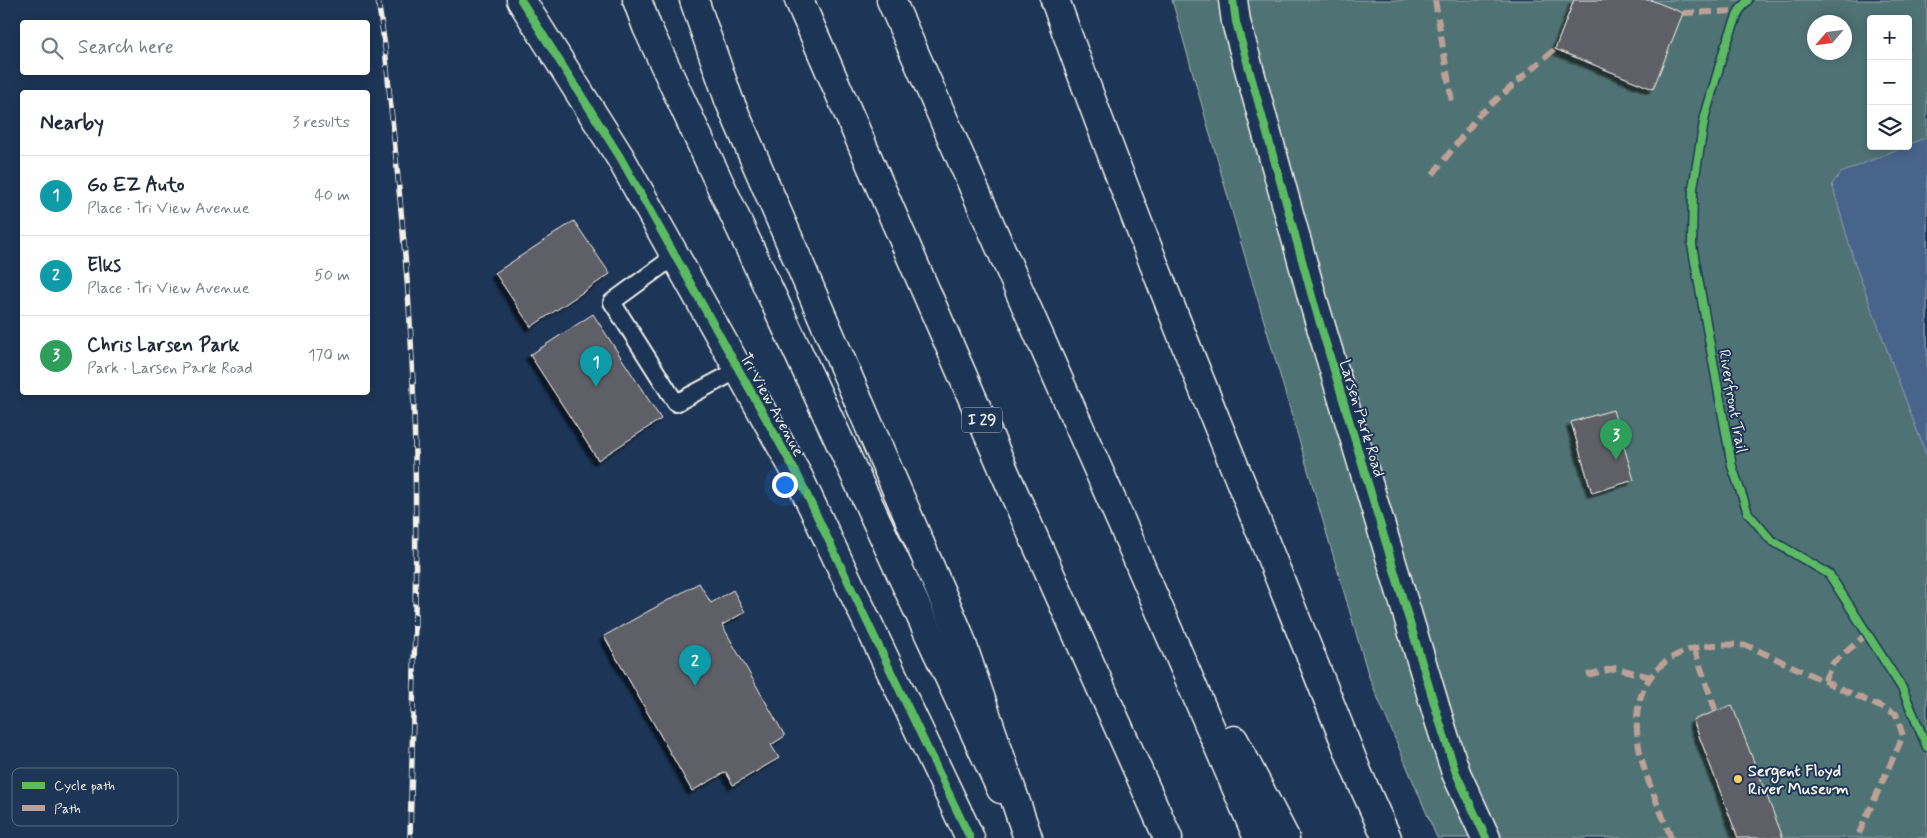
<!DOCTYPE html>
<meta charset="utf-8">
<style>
:root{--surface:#fff;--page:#f2f2f3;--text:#1f2937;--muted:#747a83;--line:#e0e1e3;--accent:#0f766e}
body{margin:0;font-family:Mynerve,sans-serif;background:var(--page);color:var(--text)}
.controls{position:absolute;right:15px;top:15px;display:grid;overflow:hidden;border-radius:5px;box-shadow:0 2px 12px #0003}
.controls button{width:45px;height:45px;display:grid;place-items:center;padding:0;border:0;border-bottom:1px solid var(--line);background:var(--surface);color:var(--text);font:25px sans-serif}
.compass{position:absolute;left:1807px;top:15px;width:45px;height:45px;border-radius:50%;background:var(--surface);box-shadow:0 2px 12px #0003;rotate:242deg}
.you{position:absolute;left:784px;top:484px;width:18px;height:18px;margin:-12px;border:4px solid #fff;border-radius:50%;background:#1a73e8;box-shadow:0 0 0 8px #1a73e833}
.badge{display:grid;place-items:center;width:32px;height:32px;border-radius:50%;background:var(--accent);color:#fff;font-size:16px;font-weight:700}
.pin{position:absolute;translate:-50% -41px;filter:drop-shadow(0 1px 2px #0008)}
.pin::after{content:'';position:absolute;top:26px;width:18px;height:15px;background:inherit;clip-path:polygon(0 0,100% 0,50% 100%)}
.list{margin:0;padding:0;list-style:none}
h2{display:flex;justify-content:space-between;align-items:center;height:65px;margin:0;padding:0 20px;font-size:21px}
h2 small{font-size:16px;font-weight:400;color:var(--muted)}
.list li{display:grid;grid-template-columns:32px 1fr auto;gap:15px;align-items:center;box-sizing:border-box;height:80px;padding:0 20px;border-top:1px solid var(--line)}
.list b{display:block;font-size:19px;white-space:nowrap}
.list p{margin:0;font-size:16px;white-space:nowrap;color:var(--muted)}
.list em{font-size:16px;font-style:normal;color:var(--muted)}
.icon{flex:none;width:28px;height:28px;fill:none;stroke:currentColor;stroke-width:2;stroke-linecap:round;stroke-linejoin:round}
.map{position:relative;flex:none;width:1927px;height:838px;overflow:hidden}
.search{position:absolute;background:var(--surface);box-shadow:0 2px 12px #0003;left:20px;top:20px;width:350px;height:55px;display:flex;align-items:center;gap:12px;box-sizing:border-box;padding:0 18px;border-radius:5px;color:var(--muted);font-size:19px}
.panel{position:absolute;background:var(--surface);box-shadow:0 2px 12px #0003;left:20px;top:90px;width:350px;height:305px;border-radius:5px}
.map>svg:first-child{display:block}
.green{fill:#507374;stroke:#a2b2ae;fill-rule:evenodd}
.water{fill:#46658b;stroke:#8c9db0}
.building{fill:#5e5f68;stroke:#f4f1e8;filter:url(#shadow)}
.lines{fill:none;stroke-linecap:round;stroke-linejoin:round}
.service-casing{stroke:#f4f1e8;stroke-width:20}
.minor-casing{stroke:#f4f1e8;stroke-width:31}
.tertiary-casing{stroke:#f4f1e8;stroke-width:31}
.trunk-casing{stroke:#f4f1e8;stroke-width:31}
.motorway-casing{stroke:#f4f1e8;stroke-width:31}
.service{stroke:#1d3557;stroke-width:16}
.minor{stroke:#1d3557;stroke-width:28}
.tertiary{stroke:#1d3557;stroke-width:28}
.trunk{stroke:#1d3557;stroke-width:28}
.motorway{stroke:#1d3557;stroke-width:28}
.rail-casing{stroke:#f4f1e8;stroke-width:5.5}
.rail{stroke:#1d3557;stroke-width:4;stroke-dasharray:11;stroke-linecap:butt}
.quiet{stroke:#bda197;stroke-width:6;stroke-dasharray:12 6;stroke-linecap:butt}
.cycleway-casing{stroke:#1d3557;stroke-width:11}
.cycleway{stroke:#5cba63;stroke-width:8}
.poi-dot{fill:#ffd166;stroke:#1d3557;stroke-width:2}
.labels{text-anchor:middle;stroke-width:4;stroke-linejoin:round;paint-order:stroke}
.shield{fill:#1d3557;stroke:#b4b9bc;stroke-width:1}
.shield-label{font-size:15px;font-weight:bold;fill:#f4f1e8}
.street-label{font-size:16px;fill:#f4f1e8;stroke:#1d3557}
.poi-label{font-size:16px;font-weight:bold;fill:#f4f1e8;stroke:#1d3557;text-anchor:start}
.key{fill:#1d3557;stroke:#5e6d82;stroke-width:1}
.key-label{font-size:14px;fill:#f4f1e8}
</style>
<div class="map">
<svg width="1927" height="838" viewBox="0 0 1927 838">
<defs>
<filter id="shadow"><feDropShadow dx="-4.5" dy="4.5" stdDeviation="1" flood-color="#0009"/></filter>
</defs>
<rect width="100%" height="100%" fill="#1d3557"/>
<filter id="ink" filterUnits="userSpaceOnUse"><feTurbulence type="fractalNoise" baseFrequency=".02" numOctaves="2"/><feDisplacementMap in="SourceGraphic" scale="10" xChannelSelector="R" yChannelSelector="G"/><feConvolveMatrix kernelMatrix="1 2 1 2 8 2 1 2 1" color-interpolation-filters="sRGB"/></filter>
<g filter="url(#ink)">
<path class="green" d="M1172,0H1927V838H1437L1369,677L1241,243ZM1871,19H1908V146H1871ZM1814,22H1844V52H1814Z"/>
<path class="water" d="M1927,137V457L1855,264L1832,184L1841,173Z"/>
<path class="building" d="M1574,0H1651L1683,13L1653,89L1555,49Z
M574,221L610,274L531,327L495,273Z
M593,314L661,419L598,460L530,355Z
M1613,410L1634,480L1592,493L1571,422Z
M699,583L711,603L733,590L745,612L722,625L785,736L771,745L779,758L733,785L726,772L692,791L604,636Z
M1732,705L1783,838H1738L1693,720Z"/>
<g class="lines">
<g class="service-casing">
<path id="service" d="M675,256L612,302L676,403L738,370"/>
</g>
<g class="minor-casing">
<path id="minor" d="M1233,0L1236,22L1313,300L1440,723L1456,773L1486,838"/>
</g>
<g class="tertiary-casing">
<path id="tertiary" d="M521,0L620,157L798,476L970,838"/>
</g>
<g class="trunk-casing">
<path id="trunk" d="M637,0L647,27L1001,789
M1055,0C1148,261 1256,517 1358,774L1387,838"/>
</g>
<g class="motorway-casing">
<path id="motorway" d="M694,0L729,100L958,632L1028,838
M799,0L1009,482L1168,838
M891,0L1131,544L1258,838
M1234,740L1285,838"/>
</g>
<use href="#service" class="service"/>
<use href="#minor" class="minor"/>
<use href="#tertiary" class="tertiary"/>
<use href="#trunk" class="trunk"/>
<use href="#motorway" class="motorway"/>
<g class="rail-casing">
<path id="rail" d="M378,0L385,47C394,144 406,242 411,340C420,506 414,672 410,838"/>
</g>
<use href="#rail" class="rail"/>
<path class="quiet" d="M1435,0L1452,102
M1683,13L1739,11V7
M1433,174L1480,114L1555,49
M1694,648L1716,712
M1587,675L1616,668L1650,677
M1824,681L1833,663L1868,633
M1671,838C1661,810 1646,781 1640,752C1623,674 1675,636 1748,646L1896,714L1903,736L1857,838"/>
<g class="cycleway-casing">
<path id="cycleway" d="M521,0L620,157L798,476L970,838
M1233,0L1236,22L1313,300L1440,723L1456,773L1486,838
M1748,0L1739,11L1725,47L1705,116L1693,188L1692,245L1732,466L1748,513L1771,540L1829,574L1902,688L1927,747"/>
</g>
<use href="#cycleway" class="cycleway"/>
</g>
</g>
<circle class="poi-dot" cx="1738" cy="779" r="5"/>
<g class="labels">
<rect class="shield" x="962" y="407.5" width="40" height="25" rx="4"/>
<g class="shield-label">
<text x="982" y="425">I 29</text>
</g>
<g class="street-label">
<text transform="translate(1734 401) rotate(80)" y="6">Riverfront Trail</text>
<text transform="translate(773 404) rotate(61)" y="6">Tri View Avenue</text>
<text transform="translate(1363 418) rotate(73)" y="6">Larsen Park Road</text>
</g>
<g class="poi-label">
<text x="1748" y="776">Sergent Floyd<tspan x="1748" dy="18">River Museum</tspan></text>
</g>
</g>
<rect x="12" y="768" width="166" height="58" rx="8" class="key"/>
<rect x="22" y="782" width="23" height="7" fill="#5cba63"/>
<rect x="22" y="805" width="23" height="6" fill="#bda197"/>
<g class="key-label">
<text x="54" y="790">Cycle path</text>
<text x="54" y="813">Path</text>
</g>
</svg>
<div class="controls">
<button>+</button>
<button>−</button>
<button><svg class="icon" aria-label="layers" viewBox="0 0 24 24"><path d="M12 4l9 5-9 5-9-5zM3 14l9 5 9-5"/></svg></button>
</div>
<svg class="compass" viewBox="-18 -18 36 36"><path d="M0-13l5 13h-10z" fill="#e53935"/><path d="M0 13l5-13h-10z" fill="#747a83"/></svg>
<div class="you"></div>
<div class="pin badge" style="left:596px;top:387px;background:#0f9aa8">1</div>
<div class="pin badge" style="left:695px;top:686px;background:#0f9aa8">2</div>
<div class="pin badge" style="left:1616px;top:460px;background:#2e9e5b">3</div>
<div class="search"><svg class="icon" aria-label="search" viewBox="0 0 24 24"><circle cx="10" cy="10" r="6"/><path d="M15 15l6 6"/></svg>Search here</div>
<section class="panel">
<h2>Nearby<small>3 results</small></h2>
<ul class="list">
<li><span class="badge" style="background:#0f9aa8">1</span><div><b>Go EZ Auto</b><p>Place · Tri View Avenue</p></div><em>40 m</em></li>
<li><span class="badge" style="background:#0f9aa8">2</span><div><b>Elks</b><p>Place · Tri View Avenue</p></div><em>50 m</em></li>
<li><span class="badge" style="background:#2e9e5b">3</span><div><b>Chris Larsen Park</b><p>Park · Larsen Park Road</p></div><em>170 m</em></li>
</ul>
</section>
</div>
